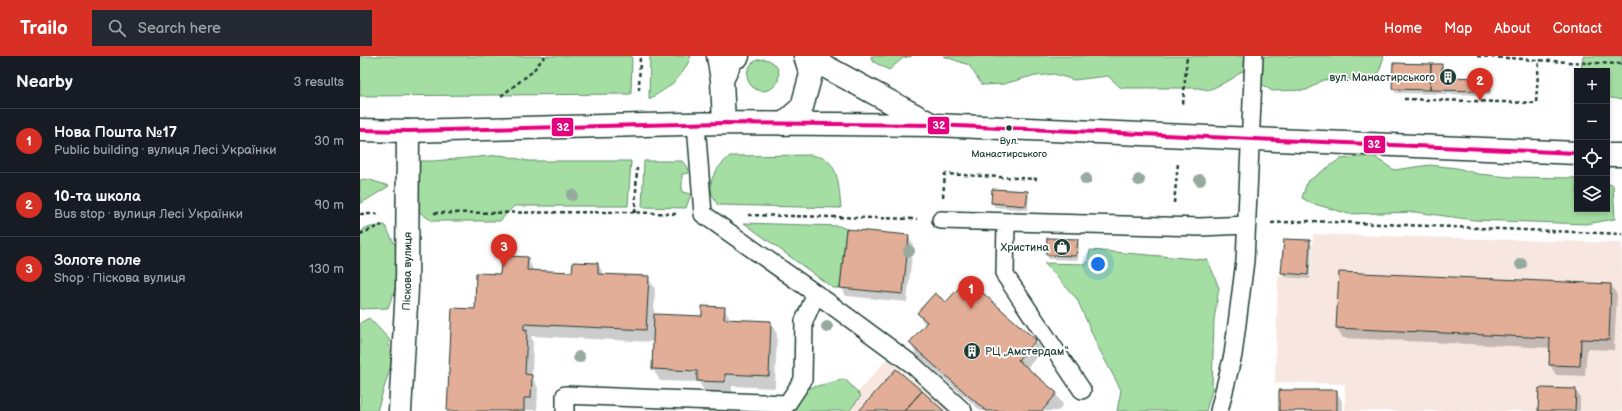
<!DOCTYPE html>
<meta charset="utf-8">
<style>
:root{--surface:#171b24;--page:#242831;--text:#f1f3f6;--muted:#9ea1a6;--line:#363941;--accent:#d93025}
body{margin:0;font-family:"Balsamiq Sans",sans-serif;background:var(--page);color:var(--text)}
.controls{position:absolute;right:12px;top:12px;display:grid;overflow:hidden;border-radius:0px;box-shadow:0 2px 6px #0003}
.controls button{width:36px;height:36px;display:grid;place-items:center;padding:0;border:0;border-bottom:1px solid var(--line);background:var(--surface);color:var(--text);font:20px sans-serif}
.you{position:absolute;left:738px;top:208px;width:14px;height:14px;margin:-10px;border:3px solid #fff;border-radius:50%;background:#1a73e8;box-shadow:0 0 0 6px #1a73e833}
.badge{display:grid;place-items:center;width:26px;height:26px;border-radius:50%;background:var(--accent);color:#fff;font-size:13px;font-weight:700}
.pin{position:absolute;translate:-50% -33px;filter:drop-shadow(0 1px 2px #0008)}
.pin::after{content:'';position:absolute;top:21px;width:14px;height:12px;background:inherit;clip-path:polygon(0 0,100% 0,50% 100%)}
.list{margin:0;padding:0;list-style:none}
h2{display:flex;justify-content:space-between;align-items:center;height:52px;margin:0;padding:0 16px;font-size:17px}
h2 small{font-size:13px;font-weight:400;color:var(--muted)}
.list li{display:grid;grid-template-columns:26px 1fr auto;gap:12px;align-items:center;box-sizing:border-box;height:64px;padding:0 16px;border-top:1px solid var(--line)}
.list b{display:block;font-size:15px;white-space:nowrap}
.list p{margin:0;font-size:13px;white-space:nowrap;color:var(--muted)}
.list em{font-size:13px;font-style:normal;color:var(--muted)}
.icon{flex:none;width:22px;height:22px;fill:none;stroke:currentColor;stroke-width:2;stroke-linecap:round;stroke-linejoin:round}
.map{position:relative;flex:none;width:1262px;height:355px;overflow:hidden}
header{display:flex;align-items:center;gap:24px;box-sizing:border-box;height:56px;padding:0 20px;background:var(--accent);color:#fff}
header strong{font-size:19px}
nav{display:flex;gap:22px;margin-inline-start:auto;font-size:14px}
.search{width:280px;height:36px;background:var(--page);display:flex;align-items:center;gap:10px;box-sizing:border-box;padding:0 14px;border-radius:0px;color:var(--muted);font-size:15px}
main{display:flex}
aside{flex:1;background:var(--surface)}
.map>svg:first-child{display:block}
.built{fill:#f7e7e0}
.green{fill:#a5dea3;stroke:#628e6c}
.shadow{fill:#0003}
.building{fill:#e3ae97;stroke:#1f3d34}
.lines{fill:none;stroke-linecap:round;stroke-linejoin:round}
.lane-casing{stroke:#1f3d34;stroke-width:20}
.street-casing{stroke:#1f3d34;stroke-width:25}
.secondary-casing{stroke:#1f3d34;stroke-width:25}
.path{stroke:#1f3d34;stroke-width:2.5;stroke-dasharray:4 3;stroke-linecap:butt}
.lane{stroke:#fff;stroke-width:17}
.street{stroke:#fff;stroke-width:22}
.secondary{stroke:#fff;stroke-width:22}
.bus-1-casing{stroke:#fff;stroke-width:7}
.bus-1{stroke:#e5007d;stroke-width:4}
.tree{fill:#96aa9f}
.bus-dot{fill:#1f3d34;stroke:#fff;stroke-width:1.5}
.labels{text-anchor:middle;stroke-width:3.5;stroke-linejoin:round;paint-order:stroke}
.bus-label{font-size:10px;fill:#1f3d34;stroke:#fff}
.poi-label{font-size:11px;fill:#1f3d34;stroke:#fff;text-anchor:end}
.street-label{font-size:11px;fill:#1f3d34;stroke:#fff}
.line-badge{stroke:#fff;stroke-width:1.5}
.badge-label{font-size:11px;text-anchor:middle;font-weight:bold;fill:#fff}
</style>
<header>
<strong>Trailo</strong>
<div class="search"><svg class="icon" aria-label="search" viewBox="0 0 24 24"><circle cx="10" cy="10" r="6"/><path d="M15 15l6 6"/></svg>Search here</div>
<nav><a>Home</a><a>Map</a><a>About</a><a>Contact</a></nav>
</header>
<main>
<aside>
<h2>Nearby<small>3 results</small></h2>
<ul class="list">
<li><span class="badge">1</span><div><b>Нова Пошта №17</b><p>Public building · вулиця Лесі Українки</p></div><em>30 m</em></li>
<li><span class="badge">2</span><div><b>10-та школа</b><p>Bus stop · вулиця Лесі Українки</p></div><em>90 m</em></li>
<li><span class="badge">3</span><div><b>Золоте поле</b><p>Shop · Піскова вулиця</p></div><em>130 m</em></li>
</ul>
</aside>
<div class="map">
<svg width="1262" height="355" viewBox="0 0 1262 355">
<rect width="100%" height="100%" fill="#fff"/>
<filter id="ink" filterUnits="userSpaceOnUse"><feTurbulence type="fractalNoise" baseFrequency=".025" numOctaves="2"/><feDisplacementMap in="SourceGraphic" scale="8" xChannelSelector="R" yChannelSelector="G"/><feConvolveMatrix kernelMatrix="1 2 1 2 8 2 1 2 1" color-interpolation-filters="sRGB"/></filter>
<g filter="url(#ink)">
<path class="built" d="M953,178L1262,187V355H985V328L915,326L918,219L951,221Z
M527,303L591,355H481Z"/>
<path class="green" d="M0,0H272L271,38L0,40Z
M290,0H331C322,23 310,31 289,43Z
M511,0H552L543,2L529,14L512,5Z
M583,0H1024L1018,20L1006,27L985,23L963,24L947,34L912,35L882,15L872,23L849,34L838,32H761L748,20L714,24L694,18L668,21L644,28L622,29L609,9Z
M1223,0H1262V44L1247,41V15H1221Z
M387 19a16 16 0 1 1 32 0a16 16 0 1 1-32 0Z
M141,99L168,105H271L268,150H154L140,165H72L55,153L54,105H73Z
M451,99C455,100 460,101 464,102C480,111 479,137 481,152L358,149C343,129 354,114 370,100Z
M1013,100L1034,114L1070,109L1097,112L1118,118L1149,121L1217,122V153H1247V128L1253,129L1255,163L1226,168L1114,164L1055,156L989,158L951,147L942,142L947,126L980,103Z
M284,105H322L326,110L329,117L322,118V136L331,138L326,152L282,151Z
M7,123L29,130L0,148V124Z
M384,167L479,170L486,173L480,232H473Z
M25,169L44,207L28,252L0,253V177L5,172Z
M730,194L848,204L859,232L854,264L852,334L846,355H757L761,334L738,291L717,243L684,207L727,208Z
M9,262L29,283L31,309L17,355H0V267Z
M485,323L501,340L489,355H342L418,340Z"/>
<path class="shadow" d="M1082,9L1084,13V22L1129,23L1131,27V39L1036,37L1033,33Z
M633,134L667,136L669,140L668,154L635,151L632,147Z
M548,180L553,188L547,246L486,240L482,232Z
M717,184L719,188L718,204L689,203L687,199Z
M925,184L950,185L952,190L950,223L925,221L922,217Z
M167,202L174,215L213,217L238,208L244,219L288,221L295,233L294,259L343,261L364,252L371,264L410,266L417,278L415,332L372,330V338L345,337L339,326L300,325L293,313L294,286L171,280L173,287L172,320L178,332L177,354L88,355L116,254L141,219Z
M980,217L1251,229L1257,239L1254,294L1227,293L1225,320L1196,319L1190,309L1191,292L983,282L977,272Z
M586,248L675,284L682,295L667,312L696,338L703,349L698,355H621L556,298L550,287L566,270L558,258Z
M1215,334L1220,341V355H1179Z
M976,335L982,345V355H920Z"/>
<path class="building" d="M1033,7L1071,8L1070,34L1032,33Z
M1071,8H1082V21L1129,22V35L1070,34Z
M632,133L668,135L666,150L631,147Z
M486,173L549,179L543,238L480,232Z
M687,182L718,183L716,200L686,199Z
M924,183L950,184L948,219L921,217Z
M149,200L168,201L167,214L212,216L213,206L238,207V218L289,220L286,274L164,268V274L167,273L165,318L172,319L171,342H164V355H87L92,252L115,253L116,217L140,218L141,206Z
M979,216L1251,228L1249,284L1221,283L1220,310L1189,309L1190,282L976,272Z
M607,223L676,284L658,304L697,337L682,355H626L549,287L567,266L557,257L575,237L586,246Z
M342,250L365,251L364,263L411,265L409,320L365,318V326L337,325V315L292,313L294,258L342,260Z
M536,313L562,335L544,355H499Z
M1179,332L1216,333L1215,355H1178Z
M919,334H977V355H919Z
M562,335L584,355H544Z"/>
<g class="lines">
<g class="lane-casing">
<path id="lane" d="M336,68L343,158L466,245L553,309L603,355
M581,164L840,171L887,169
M646,166L645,219L722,334
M205,355V339L427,348L443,324L444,265L456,238
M859,355L873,299L885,205L894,0"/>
</g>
<g class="street-casing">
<g id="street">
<path id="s1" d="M40,355L47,232L48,75"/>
</g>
</g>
<g class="secondary-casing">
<path id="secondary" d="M358,0L362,24L364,67
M446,0L571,68
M362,24L372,3L378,0
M423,68L442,51L451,18L445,0
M0,74L48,75L364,67L574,69L1217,97
M1247,99H1262"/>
</g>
<path class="path" d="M1117,0L1207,6L1262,8
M279,34L280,0
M141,40L172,16L185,0
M1044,43L1176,47L1179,4
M823,48L827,0
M583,141L585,118L677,123
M814,147L818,107
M74,157L265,156L319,158
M275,157L277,112
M0,158H21
M388,159L557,163
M911,167L949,165L1262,178
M0,178L22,169"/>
<use href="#lane" class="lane"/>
<use href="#street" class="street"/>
<use href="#secondary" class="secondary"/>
<g class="bus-1-casing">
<path id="bus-1" d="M0,74L48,75L364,67L574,69L1217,97"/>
</g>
<use href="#bus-1" class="bus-1"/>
</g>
<g class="tree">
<circle cx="726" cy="123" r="6"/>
<circle cx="779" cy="124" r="6"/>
<circle cx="840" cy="124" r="6"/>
<circle cx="212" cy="139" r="6"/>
<circle cx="549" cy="195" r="6"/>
<circle cx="1161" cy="208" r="6"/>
<circle cx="467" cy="271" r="6"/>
<circle cx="219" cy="301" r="6"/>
</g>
</g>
<defs>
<g id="building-disc" transform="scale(0.9)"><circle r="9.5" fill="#1f3d34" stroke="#fff"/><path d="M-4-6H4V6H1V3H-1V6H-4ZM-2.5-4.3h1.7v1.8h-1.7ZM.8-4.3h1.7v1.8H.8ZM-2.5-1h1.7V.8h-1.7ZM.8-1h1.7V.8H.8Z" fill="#fff"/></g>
<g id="shop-disc" transform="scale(0.9)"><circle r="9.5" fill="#1f3d34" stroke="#fff"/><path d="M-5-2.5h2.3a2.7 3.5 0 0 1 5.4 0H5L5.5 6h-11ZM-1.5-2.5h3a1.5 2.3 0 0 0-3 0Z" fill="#fff"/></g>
</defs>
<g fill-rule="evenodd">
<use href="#building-disc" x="1088" y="21"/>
<use href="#shop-disc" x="702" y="191"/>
<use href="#building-disc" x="612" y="295"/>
</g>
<circle class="bus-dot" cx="649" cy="72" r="3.5"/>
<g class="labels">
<g class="bus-label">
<text x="649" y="88">Вул.<tspan x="649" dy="13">Манастирського</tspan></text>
</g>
<g class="poi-label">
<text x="1075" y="25">вул. Манастирського</text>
<text x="689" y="195">Христина</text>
<text x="625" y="299" text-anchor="start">РЦ „Амстердам“</text>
</g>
<g class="street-label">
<text dy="4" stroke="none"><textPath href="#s1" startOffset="140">Піскова вулиця</textPath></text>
</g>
</g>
<g class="line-badge">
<rect x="567" y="60" width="23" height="19" rx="4" fill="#e5007d"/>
<rect x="191" y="61" width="23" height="20" rx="4" fill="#e5007d"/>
<rect x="1003" y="79" width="23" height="19" rx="4" fill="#e5007d"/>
</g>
<g class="badge-label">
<text x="579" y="73">32</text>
<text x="203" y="75">32</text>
<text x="1014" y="92">32</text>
</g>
</svg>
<div class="controls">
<button>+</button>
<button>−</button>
<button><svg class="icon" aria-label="locate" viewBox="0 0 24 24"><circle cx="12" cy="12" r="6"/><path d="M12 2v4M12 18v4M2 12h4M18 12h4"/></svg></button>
<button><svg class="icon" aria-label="layers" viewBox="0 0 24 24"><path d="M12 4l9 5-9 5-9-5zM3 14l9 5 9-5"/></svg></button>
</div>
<div class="you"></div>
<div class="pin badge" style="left:611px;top:253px">1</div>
<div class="pin badge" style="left:1120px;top:45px">2</div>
<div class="pin badge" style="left:144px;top:211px">3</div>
</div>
</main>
